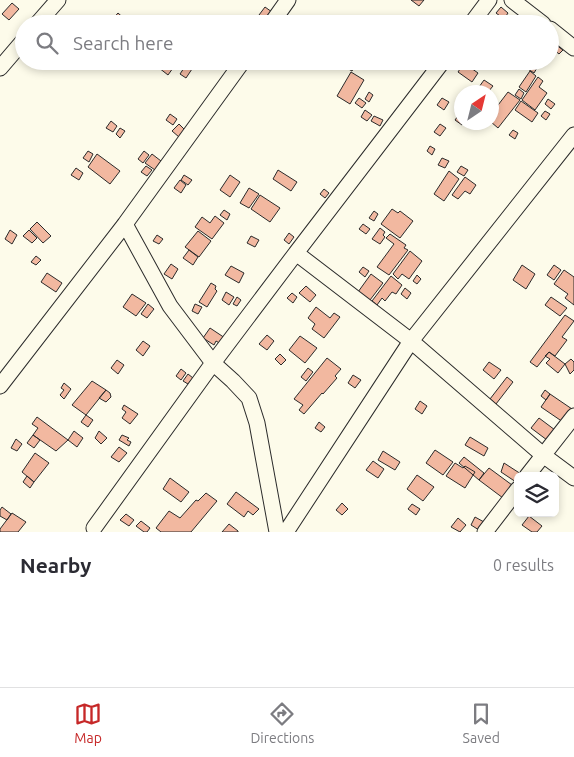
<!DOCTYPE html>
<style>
:root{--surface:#fff;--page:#f7f7f7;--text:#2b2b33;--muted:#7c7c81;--line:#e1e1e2;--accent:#c62828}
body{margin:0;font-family:Ubuntu,sans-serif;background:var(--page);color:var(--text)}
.controls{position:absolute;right:15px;bottom:15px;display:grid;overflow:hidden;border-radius:8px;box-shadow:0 2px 8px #0003}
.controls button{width:45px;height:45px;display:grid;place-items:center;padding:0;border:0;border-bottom:1px solid var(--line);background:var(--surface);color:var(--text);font:25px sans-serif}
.compass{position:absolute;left:454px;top:85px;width:45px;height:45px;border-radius:50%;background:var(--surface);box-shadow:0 2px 8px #0003;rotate:35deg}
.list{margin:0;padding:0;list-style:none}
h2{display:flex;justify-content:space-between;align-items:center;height:65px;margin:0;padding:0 20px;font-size:21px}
h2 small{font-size:16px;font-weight:400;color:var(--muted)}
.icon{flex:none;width:28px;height:28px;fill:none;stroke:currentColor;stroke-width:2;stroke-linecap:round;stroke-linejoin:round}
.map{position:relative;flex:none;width:574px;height:532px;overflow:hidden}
.search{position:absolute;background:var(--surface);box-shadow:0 2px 8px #0003;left:15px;right:15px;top:15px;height:55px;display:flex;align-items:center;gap:12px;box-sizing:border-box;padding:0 18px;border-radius:28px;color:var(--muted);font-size:19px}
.sheet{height:155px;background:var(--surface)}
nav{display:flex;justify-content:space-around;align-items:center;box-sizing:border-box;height:70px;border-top:1px solid var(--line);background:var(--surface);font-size:14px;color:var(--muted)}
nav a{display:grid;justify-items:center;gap:2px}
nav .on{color:var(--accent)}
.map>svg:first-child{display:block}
.building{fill:#f2b8a0;stroke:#2b2b2b}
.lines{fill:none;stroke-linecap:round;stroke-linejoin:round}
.minor-casing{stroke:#2b2b2b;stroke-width:17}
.minor{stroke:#fdfbea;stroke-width:15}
</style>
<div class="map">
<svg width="574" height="532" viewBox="0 0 574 532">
<rect width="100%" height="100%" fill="#fdfbea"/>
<path class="building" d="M411,0H424L419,6Z
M12,3L19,9L9,20L2,14Z
M265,7L272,12L266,20L259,15Z
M501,7L508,13L504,19L496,13Z
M118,13L129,23V24H114L111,21Z
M556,45L563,50L559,54L553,49Z
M156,61H178L168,75L154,64Z
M346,61H358L352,71L343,66Z
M518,61H537L540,63L534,73L517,62Z
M464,63L478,73L472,82L458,72Z
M186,65L192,69L186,78L180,74Z
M530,71L536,76L526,92L519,87Z
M351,72L364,80L350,104L337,96Z
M538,77L543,81L539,87L547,93L535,110L522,100Z
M484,80L493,86L488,92L479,87Z
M519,89L524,93L521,99L515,95Z
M369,92L373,95L369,102L365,99Z
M508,92L520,100L498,128L491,122L492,113Z
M359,98L366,103L362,108L355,103Z
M442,98L449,102L444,110L437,105Z
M548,99L555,104L551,109L545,104Z
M521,101L538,113L532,122L515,110Z
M365,110L372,115L367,121L361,117Z
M545,111L550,114L546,120L541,116Z
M460,113L462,114V122H463L462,125L455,120Z
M170,114L177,119L173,125L166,120Z
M374,116L383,120L380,126L371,121Z
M111,121L117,126L113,132L106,128Z
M179,124L185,130L179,137L172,131Z
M440,124L446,128L440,136L434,132Z
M120,128L125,131L120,138L116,134Z
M513,130L518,133L515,139L509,135Z
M430,146L435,149L432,155L427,151Z
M88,151L93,154L89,162L83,158Z
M144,151L149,155L143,163L138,159Z
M97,154L120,171L110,184L88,167Z
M152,154L161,161L155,170L145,163Z
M442,158L449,161L445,168L438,165Z
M146,166L152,170L147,176L141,172Z
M461,166L468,170L464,176L457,172Z
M76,168L83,173L79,180L71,175Z
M278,170L297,182L291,191L273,179Z
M449,171L459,179L444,201L434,194Z
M184,175L192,180L188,185L181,180Z
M230,175L240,182L230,197L220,190Z
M465,177L476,185L470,194L465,191L458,199L452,195Z
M180,180L186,185L181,193L174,188Z
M249,188L259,194L249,208L240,203Z
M324,189L329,193L325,198L320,194Z
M260,195L280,208L270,222L251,209Z
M392,209L398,213L400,211L413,221L400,238L381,224Z
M224,210L230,214L227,220L220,215Z
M374,211L378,214L374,221L369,218Z
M215,216L224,223L212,239L195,227L202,217L210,223Z
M37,222L51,236L43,243L30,229Z
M363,224L370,229L366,234L359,229Z
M380,228L385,232L383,235L385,237L380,244L372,239Z
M10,230L17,235L12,244L5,239Z
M29,230L37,238L32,243L23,236Z
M198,231L211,241L199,257L185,247Z
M289,233L294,237L289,244L284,240Z
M390,234L406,245L404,248L408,250L389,275L377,267L394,244L386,238Z
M157,235L163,239L159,244L153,241Z
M251,236L259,240L255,247L247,243Z
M189,250L198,257L193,265L183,258Z
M410,251L422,261L409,279L402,274L398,279L393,274Z
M36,256L41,260L36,265L31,262Z
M171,264L178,269L172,279L164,274Z
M522,265L535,274L526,289L513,280Z
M554,265L561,270L554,280L547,275Z
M231,266L244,273L239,283L225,275Z
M363,267L369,271L365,277L359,272Z
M564,270L574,277V305L565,298L568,294L554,284Z
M47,273L62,283L56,292L41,282Z
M371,274L383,283L370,300L358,292Z
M417,275L421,279L417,284L413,281Z
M391,276L402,285L396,294L392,292L385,301L382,298L377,305L372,301Z
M211,283L216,286L215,289L217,291L207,307L199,302Z
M306,286L316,295L310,302L299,293Z
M405,288L411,293L407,299L401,294Z
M226,292L234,297L229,305L222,300Z
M292,293L297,297L293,303L287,298Z
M132,294L146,303L136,316L123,307Z
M237,297L241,300L237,306L233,304Z
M551,297L567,308L560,316L545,305Z
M148,304L154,309L147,318L141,314Z
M195,304L202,307L198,314L192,311Z
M316,307L330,318L334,313L340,317L324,338L312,329L315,324L308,318Z
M565,315L574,321L562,337L567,340L555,356L549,352L537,367L530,362Z
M210,328L225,338L221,344L216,341L214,345L203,338Z
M267,335L274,341L267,350L259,344Z
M300,336L317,348L305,363L289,350Z
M143,341L150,346L143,356L136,350Z
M549,352L565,364L558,373L546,363L550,359L545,356Z
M280,354L286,360L281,365L275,359Z
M327,358L341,369L335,376L337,378L323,394L322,393L304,414L299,410L303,405L294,399Z
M571,359L574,362V370L570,374L565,364Z
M117,360L124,365L118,374L111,368Z
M489,362L501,370L494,379L483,370Z
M308,368L313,372L306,381L301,377Z
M181,369L186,373L181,380L176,376Z
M188,374L193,378L188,384L183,381Z
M353,375L361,380L355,388L348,383Z
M507,377L513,382L496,404L490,399Z
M92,381L106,390L86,415L72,405Z
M64,383L71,389L64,399L60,395L64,390L61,388Z
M106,390L110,393L111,397L106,402L99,398Z
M545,390L550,394L546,400L541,396Z
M550,394L572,409L563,422L541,407Z
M420,401L427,406L422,414L415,409Z
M124,405L138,414L130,424L122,418L126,412L122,409Z
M86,415L93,420L88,427L81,422Z
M37,417L68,440L56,451L33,435L38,428L32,424Z
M539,418L555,430L547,440L531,428Z
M319,422L325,427L321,432L315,428Z
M74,431L83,438L77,447L68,440Z
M99,431L107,438L101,444L95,438Z
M33,435L40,440L34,448L27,443Z
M122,435L129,438L127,440L131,442L129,446L119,440Z
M470,437L488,448L484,456L465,445Z
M16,439L22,444L17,451L11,448Z
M119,447L127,453L119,462L111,457Z
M435,450L453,462L443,475L426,463Z
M383,451L400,462L395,470L378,460Z
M35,453L49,463L34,482L22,472Z
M464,457L484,473L479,480L459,463Z
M373,461L384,469L378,478L366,470Z
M455,463L463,468L465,466L475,472L465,488L446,476Z
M504,463L521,474L518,476L516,482L501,472Z
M489,468L512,485L503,498L479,480Z
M417,475L434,487L423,501L407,489Z
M27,476L34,482L30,488L23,482Z
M170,478L189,492L181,502L163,489Z
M236,492L259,509L253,515L248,511L244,517L227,504Z
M206,493L217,501L191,532H161L156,528L169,511L180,518L196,500L198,501Z
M342,503L348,509L342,515L336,510Z
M412,504L420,509L416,515L408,509Z
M2,507L11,514L7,520L0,516V510Z
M12,513L26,522L18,532H0V529Z
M126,514L134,520L129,526L120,520Z
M529,516L542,526L537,532H532L522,525Z
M475,517L484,522L479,530L471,525Z
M458,518L466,525L460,532L451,527Z
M141,521L150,528L147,532H144L136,526Z
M229,524L238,531V532H222Z"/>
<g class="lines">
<g class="minor-casing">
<path id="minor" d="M512,0L543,24
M37,24L58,0
M271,24L288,0
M471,24L489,0
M550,29L574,48
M0,68L24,40
M125,224L170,306L213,363L233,381L249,398L257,423L277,532
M296,253L443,61
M0,386L125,224L243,61
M527,476L574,416
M94,528L213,363L296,253L411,341L543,455L574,478
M286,532L411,341L574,135
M485,532L518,489"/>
</g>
<use href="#minor" class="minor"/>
</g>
</svg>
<div class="controls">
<button><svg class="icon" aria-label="layers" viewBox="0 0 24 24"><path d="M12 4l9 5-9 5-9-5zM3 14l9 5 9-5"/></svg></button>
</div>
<svg class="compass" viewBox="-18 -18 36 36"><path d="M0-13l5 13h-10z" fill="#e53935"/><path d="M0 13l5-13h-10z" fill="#7c7c81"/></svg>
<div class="search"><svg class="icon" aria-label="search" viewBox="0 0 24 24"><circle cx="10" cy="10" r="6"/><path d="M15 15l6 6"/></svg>Search here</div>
</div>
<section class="sheet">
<h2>Nearby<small>0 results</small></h2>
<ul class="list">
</ul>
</section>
<nav>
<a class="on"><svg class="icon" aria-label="map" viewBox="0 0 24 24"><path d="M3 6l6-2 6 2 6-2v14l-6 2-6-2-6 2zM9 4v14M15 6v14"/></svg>Map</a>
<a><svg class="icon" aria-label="directions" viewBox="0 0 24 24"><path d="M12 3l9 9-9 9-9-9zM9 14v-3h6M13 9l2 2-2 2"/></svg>Directions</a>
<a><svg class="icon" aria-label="saved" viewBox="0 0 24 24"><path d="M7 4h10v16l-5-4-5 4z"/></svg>Saved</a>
</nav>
